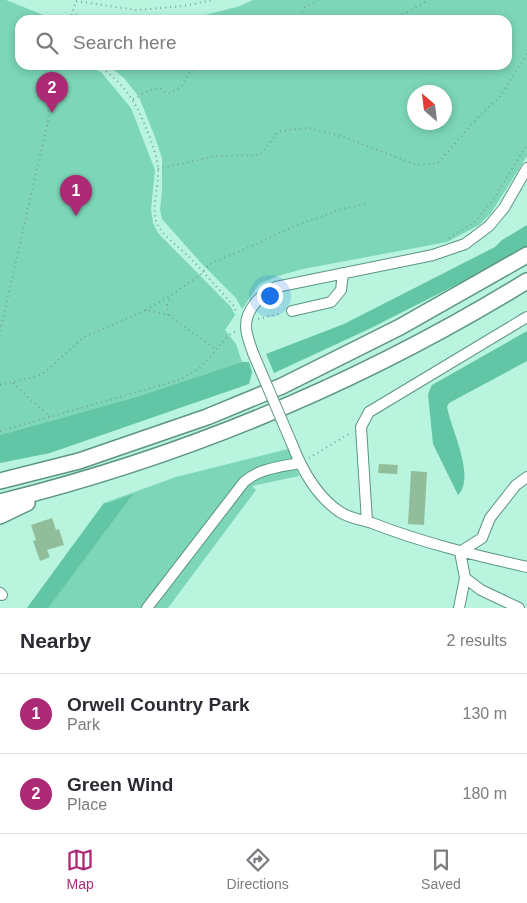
<!DOCTYPE html>
<style>
:root{--surface:#fff;--page:#f2f2f3;--text:#2b2b33;--muted:#7c7c81;--line:#e1e1e2;--accent:#ac2a75}
body{margin:0;font-family:Helvetica,sans-serif;background:var(--page);color:var(--text)}
.compass{position:absolute;left:407px;top:85px;width:45px;height:45px;border-radius:50%;background:var(--surface);box-shadow:0 2px 8px #0003;rotate:332deg}
.you{position:absolute;left:269px;top:295px;width:18px;height:18px;margin:-12px;border:4px solid #fff;border-radius:50%;background:#1a73e8;box-shadow:0 0 0 8px #1a73e833}
.badge{display:grid;place-items:center;width:32px;height:32px;border-radius:50%;background:var(--accent);color:#fff;font-size:16px;font-weight:700}
.pin{position:absolute;translate:-50% -41px;filter:drop-shadow(0 1px 2px #0008)}
.pin::after{content:'';position:absolute;top:26px;width:18px;height:15px;background:inherit;clip-path:polygon(0 0,100% 0,50% 100%)}
.list{margin:0;padding:0;list-style:none}
h2{display:flex;justify-content:space-between;align-items:center;height:65px;margin:0;padding:0 20px;font-size:21px}
h2 small{font-size:16px;font-weight:400;color:var(--muted)}
.list li{display:grid;grid-template-columns:32px 1fr auto;gap:15px;align-items:center;box-sizing:border-box;height:80px;padding:0 20px;border-top:1px solid var(--line)}
.list b{display:block;font-size:19px;white-space:nowrap}
.list p{margin:0;font-size:16px;white-space:nowrap;color:var(--muted)}
.list em{font-size:16px;font-style:normal;color:var(--muted)}
.icon{flex:none;width:28px;height:28px;fill:none;stroke:currentColor;stroke-width:2;stroke-linecap:round;stroke-linejoin:round}
.map{position:relative;flex:none;width:527px;height:608px;overflow:hidden}
.search{position:absolute;background:var(--surface);box-shadow:0 2px 8px #0003;left:15px;right:15px;top:15px;height:55px;display:flex;align-items:center;gap:12px;box-sizing:border-box;padding:0 18px;border-radius:15px;color:var(--muted);font-size:19px}
.sheet{height:225px;background:var(--surface)}
nav{display:flex;justify-content:space-around;align-items:center;box-sizing:border-box;height:70px;border-top:1px solid var(--line);background:var(--surface);font-size:14px;color:var(--muted)}
nav a{display:grid;justify-items:center;gap:2px}
nav .on{color:var(--accent)}
.map>svg:first-child{display:block}
.green{fill:#7cd6b7;fill-rule:evenodd}
.forest{fill:#62c5a5}
.building{fill:#92bd9a}
.lines{fill:none;stroke-linecap:round;stroke-linejoin:round}
.minor-casing{stroke:#5c9581;stroke-width:12}
.highway-casing{stroke:#5c9581;stroke-width:18}
.path{stroke:#75a393;stroke-width:2;stroke-dasharray:1 4;stroke-linecap:butt}
.minor{stroke:#fff;stroke-width:10}
.highway{stroke:#fff;stroke-width:15}
.minor-bridge-casing{stroke:#5c9581;stroke-width:12;stroke-linecap:butt}
.minor-bridge{stroke:#fff;stroke-width:10}
</style>
<div class="map">
<svg width="527" height="608" viewBox="0 0 527 608">
<rect width="100%" height="100%" fill="#b8f4de"/>
<path class="green" d="M0,0H6L56,20H20V65H87L101,72L131,108L155,170L151,209L153,223L158,233L231,307L235,315L225,330L236,344L242,362L136,397L0,435Z
M253,0H527V156L491,213L479,225L447,242L303,269L278,276L259,284L242,309L236,298L202,264L162,219L160,210L162,191V158L155,137L139,97L124,78L108,65H507V20H178H186L240,6ZM414,92H444V122H414Z
M75,14L109,20H75Z
M288,449L299,476L252,486L256,490L168,608H27L104,503L176,477Z"/>
<path class="forest" d="M527,225V249L369,329L274,373L266,354L344,324L495,247L502,240Z
M527,331V361L449,403L447,407C451,429 476,477 458,495L433,444L428,394L432,385Z
M242,362H249L252,372L249,384L50,453L0,463V435L136,397Z
M133,494L48,608H27L104,503H109Z"/>
<path class="building" d="M379,464L398,465L397,474L378,473Z
M411,471L427,472L424,525L408,524Z
M52,518L56,530L59,529L64,545L47,550L50,557L40,561L33,541L36,540L31,525Z"/>
<g class="lines">
<g class="minor-casing">
<path id="minor" d="M292,311L331,302L341,290L343,273
M253,353C250,344 246,335 246,326C246,308 262,294 276,287L433,255L465,244L489,226L504,208L527,168
M292,444C302,470 316,496 340,512C349,518 362,520 372,523C423,543 474,555 527,567
M367,521L361,427L369,412L527,317
M460,552L482,538L490,518L516,485L527,477
M460,552L465,578L481,590L519,608
M0,593L2,595
M147,608L244,482C260,468 280,467 299,463
M459,608L465,578"/>
</g>
<g class="highway-casing">
<path id="highway" d="M0,481L79,461L207,417L282,386L400,327L527,255
M0,502C186,456 364,381 527,281
M0,516L27,503"/>
</g>
<path class="path" d="M76,1L136,10L184,6L212,0
M70,20L76,1
M296,20L305,7L318,0
M394,20L428,0
M98,65C127,86 138,105 150,138C154,150 159,162 158,175C158,190 151,209 157,224C162,235 180,248 189,257C204,272 218,289 233,305L237,314
M133,99C142,95 150,88 160,88L166,93H170L181,87L190,72L206,65
M158,169L215,156L260,155L279,131L308,128L341,136L417,165L438,163L480,115L499,98L527,54
M449,238L476,221L495,197L527,144
M146,310L170,296L200,275L210,264L259,243L292,227L342,209L366,204
M168,315L167,305L170,298
M258,319L282,313
M0,331L48,121L50,75L53,65
M13,383L50,417
M0,385L37,376L45,372L84,337L146,310L168,315L217,350
M0,431L179,380L201,367L229,335L236,331
M309,458L352,432"/>
<use href="#minor" class="minor"/>
<use href="#highway" class="highway"/>
<g class="minor-bridge-casing">
<path id="minor-bridge" d="M253,353L292,444"/>
</g>
<use href="#minor-bridge" class="minor-bridge"/>
</g>
</svg>
<svg class="compass" viewBox="-18 -18 36 36"><path d="M0-13l5 13h-10z" fill="#e53935"/><path d="M0 13l5-13h-10z" fill="#7c7c81"/></svg>
<div class="you"></div>
<div class="pin badge" style="left:76px;top:216px">1</div>
<div class="pin badge" style="left:52px;top:113px">2</div>
<div class="search"><svg class="icon" aria-label="search" viewBox="0 0 24 24"><circle cx="10" cy="10" r="6"/><path d="M15 15l6 6"/></svg>Search here</div>
</div>
<section class="sheet">
<h2>Nearby<small>2 results</small></h2>
<ul class="list">
<li><span class="badge">1</span><div><b>Orwell Country Park</b><p>Park</p></div><em>130 m</em></li>
<li><span class="badge">2</span><div><b>Green Wind</b><p>Place</p></div><em>180 m</em></li>
</ul>
</section>
<nav>
<a class="on"><svg class="icon" aria-label="map" viewBox="0 0 24 24"><path d="M3 6l6-2 6 2 6-2v14l-6 2-6-2-6 2zM9 4v14M15 6v14"/></svg>Map</a>
<a><svg class="icon" aria-label="directions" viewBox="0 0 24 24"><path d="M12 3l9 9-9 9-9-9zM9 14v-3h6M13 9l2 2-2 2"/></svg>Directions</a>
<a><svg class="icon" aria-label="saved" viewBox="0 0 24 24"><path d="M7 4h10v16l-5-4-5 4z"/></svg>Saved</a>
</nav>
